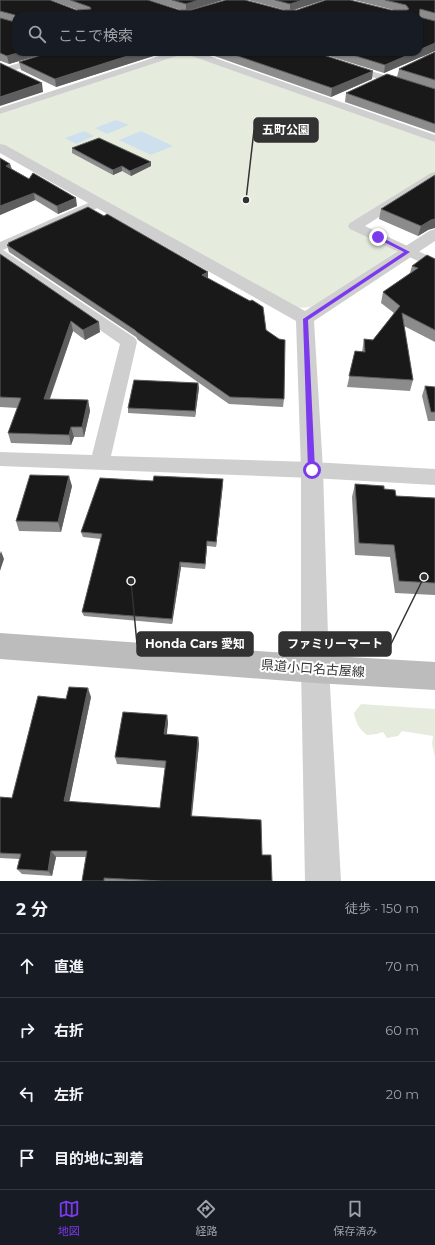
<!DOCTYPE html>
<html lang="ja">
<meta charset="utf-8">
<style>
:root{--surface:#171b24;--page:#20242c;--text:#f1f3f6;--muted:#9ea1a6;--line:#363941;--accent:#7c3aed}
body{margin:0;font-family:Montserrat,"Noto Sans JP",sans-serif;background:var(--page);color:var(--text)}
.stop{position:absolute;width:12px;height:12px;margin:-9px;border:3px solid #7c3aed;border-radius:50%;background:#fff}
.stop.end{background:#7c3aed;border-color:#fff;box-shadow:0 1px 4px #0008}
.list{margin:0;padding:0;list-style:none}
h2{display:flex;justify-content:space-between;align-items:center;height:52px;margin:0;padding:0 16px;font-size:17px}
h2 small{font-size:13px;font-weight:400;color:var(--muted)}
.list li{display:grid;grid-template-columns:26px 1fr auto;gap:12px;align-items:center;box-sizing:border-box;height:64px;padding:0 16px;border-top:1px solid var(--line)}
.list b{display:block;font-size:15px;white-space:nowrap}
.list em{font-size:13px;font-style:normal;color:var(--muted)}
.icon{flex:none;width:22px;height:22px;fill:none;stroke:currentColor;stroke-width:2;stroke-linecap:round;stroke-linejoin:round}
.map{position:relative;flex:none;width:435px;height:881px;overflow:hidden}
.search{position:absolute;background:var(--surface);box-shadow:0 1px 3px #0004;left:12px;right:12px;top:12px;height:44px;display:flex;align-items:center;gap:10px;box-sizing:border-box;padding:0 14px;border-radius:12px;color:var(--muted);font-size:15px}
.sheet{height:308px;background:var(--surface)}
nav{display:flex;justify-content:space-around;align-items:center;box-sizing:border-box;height:56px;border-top:1px solid var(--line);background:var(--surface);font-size:11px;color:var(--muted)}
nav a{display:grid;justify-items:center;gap:2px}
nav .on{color:var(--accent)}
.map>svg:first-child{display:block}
.green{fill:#e5ecde}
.water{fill:#cee0ee}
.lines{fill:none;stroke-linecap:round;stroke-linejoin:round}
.minor{fill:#cfcfcf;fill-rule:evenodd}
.tertiary{fill:#cfcfcf;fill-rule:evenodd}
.secondary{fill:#bcbcbc;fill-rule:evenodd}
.wall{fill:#8c8c8c}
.shaded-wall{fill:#5e5e5e}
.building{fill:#191919;stroke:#5e5e5e}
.route{fill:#7c3aed}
.labels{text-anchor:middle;stroke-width:4;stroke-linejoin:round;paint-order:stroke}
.near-street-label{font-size:13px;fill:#323232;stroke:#fff}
.leader{fill:none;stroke:#323232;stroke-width:1.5}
.callout-dot{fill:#323232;stroke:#fff;stroke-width:1.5}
.callout{fill:#323232;stroke:#323232;stroke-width:1.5}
.callout-label{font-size:12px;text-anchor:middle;font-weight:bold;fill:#fff}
</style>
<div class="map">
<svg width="435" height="881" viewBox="0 0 435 881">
<rect width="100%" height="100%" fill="#fff"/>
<path class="green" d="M186,53L435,141V173L350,226L394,248L397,251L315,307L294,308L0,144V114Z
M361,704L435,709V757L432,744L433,736L402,731L398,736L387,738L383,732L377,734L367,735C359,729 356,723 354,713Z"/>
<path class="water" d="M116,120L129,125L107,134L95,128Z
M84,131L94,136L76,144L65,138Z
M141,131L173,146L151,155L119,140Z"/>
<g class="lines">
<path class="minor" d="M419,50L435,55V61L413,54L412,52H419Z
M55,52H68L67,54L12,71H6L4,69L6,67Z
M171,52H184L183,54L0,114V108Z
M185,52H198L435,135V142L186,54Z
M298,52H311L435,91V97L299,54Z
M435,172V181L365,226L435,259V269L350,229L348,226L350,223L431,173Z
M97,199L102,200L103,203L102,206L3,250L135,338L137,342L111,456L312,462L435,469V485L312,478L0,466V452L92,455L120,344L0,260V242Z"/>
<path class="tertiary" d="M0,144L5,145L305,311L429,231L435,229V241L314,321L323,470L329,669L341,881H305L301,669V470L296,321L0,153Z"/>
<path class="secondary" d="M0,633L315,655L435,662V690L315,683L0,659Z"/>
</g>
<path class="wall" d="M0,0L76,10H78L51,0H148L179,10H181L149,0H223L191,10H285L248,0H324L294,10H394L354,0H435V51L384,73L316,52H419L16,16V52H50L9,64L1,61H0Z
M51,52H166L56,87L21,70L19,62Z
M203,52H314L372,79L331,97Z
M435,52V133L345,102L346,93L397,77L399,69Z
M72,148L151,166L131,176L122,171L113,175L72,153Z
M0,158L10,164L12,169L77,206L58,214L35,200L0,215Z
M435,175L428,230L418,236L379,219L381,209Z
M8,243L208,278L266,330L284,399L283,407L229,404L138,340L136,337L9,252L7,245L8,244Z
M0,254L100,332L85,340L73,331L50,399L88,400L90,411L84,437H74L71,445L11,443L8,433L17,408L0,407Z
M435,259V342L404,326L413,380L410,391L347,387L355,351L362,352L364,339L373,340L394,313L381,303L383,292L410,273L412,266Z
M198,383L199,388L195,417L128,413V408Z
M425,386L435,387V421H428L422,396Z
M223,479L216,547L207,546L205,569L181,567L172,624L84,616L82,612L101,539L83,537L81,532L153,481Z
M355,484L384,489L396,496L435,498V595L395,593L390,557L355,555L352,497Z
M72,486L61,532L19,531L16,521Z
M91,697L69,802L160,808L165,768L117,764L115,757L167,715L168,723L166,734L198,737L199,744L192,816L262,855L272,881H82L86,857H56L52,876L22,874L17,869L19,859L0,858V797L12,798L66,699Z"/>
<path class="shaded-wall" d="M199,0H223L186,11V4Z
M303,0H324L290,11V4Z
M435,43V51L384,73L385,65L415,52H419V50Z
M21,52H50L9,64L7,56Z
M140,52H166L56,87L55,79Z
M373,71L372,79L331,97L332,88Z
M42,83L43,92L0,106V97Z
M151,162V166L131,176L130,171Z
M10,164L12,172L6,166Z
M122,166V171L113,175V170Z
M34,193L35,200L0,215V206Z
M76,198L77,206L58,214L57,206Z
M435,219V228L428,230L418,236L421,226L431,220Z
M208,272V279L202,275Z
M71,321L73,331L46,409L44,399Z
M99,322L100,332L85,340L83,330Z
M198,383L199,388L195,417V411Z
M88,400L90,411L84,437L82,427Z
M71,427L74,437L71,445L69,435Z
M69,476L72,486L61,532L58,522Z
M223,479V484L216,547V542Z
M207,541V546L205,569V564Z
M1,551L4,559L0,571V554Z
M180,562L181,567L172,624V619Z
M88,688L91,697L68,808L64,801Z
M167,715L168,723L166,742L164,734Z
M198,737L199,744L191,822V816Z
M51,851L56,857L52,876L48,871Z"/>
<path class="building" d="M0,0H50L76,10L91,9L90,7L70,0H148L179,10H191L226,0H245L283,10H297L326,0H350L391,10H407L409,9L406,5L385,0H435V13L420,9L419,17L435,21V43L419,50V16H16V52H21L7,56L0,53V18L15,22V15L0,11Z
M172,0H199L186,4Z
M275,0H303L290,4Z
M51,52H140L55,79L19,62Z
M226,52H314L373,71L332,88Z
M343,52H415L385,65Z
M435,52V80L399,69Z
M0,63L42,83L0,97Z
M387,74L435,89V124L346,93Z
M99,138L151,162L130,171L122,166L113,170L72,148Z
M0,158L10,164L6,166L29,179L33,173L76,198L57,206L34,193L0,206Z
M435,175V219L431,220L421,226L381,209Z
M88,207L104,216L107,214L208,272L202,275L250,301L252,300L263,307L266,330L279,339L285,340L284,399L230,397L137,332L135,330L7,245L9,244L8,243Z
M0,254L99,322L83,330L71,321L44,399L88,400L82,427H71L69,435L8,433L21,398L0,397Z
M427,255L435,259V330L402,313L413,380L349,376L355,351L365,352L364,339L373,340L400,306L383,292L418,268L412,266Z
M134,380L198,383L195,411L128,408Z
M425,386L435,387V412H431Z
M30,475L69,476L58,522L16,521Z
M154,476L223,479L216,542L207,541L205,564L180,562L172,619L82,612L102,534L81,532L100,478L153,481Z
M355,484L384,486V489L395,490L396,496L435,498V583L399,581L394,545L359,543Z
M69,687L88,688L64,801L160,808L166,761L115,757L123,712L167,715L164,734L198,737L191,816L261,820L262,855H271L272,881H162L104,878V881H82L87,851H51L48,871L17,869L21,854L0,853V797L12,798L38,696L66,699Z"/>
<path class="route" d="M376,236H379L410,252L308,320L315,470L312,472L308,470L303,319L404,252L376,238Z"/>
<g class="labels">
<g class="near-street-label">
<text transform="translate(313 668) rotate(4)" y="5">県道小口名古屋線</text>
</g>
</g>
<path class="leader" d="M246 200L254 130M424 577L391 644M131 581L137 644"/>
<g class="callout-dot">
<circle cx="246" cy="200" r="4"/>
<circle cx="424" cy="577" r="4"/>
<circle cx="131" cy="581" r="4"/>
</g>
<g class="callout">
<rect x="254" y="118" width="64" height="24" rx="4"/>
<rect x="279" y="632" width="112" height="24" rx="4"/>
<rect x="137" y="632" width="116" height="24" rx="4"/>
</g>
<g class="callout-label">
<text x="286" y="134">五町公園</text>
<text x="335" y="648">ファミリーマート</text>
<text x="195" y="648">Honda Cars 愛知</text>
</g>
</svg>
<div class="stop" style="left:312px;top:470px"></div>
<div class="stop end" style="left:378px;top:237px"></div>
<div class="search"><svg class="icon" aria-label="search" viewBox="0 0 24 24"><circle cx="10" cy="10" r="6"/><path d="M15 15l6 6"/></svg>ここで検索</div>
</div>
<section class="sheet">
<h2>2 分<small>徒歩 · 150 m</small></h2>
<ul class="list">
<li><svg class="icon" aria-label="ahead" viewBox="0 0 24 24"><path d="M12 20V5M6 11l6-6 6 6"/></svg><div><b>直進</b></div><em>70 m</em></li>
<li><svg class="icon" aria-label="right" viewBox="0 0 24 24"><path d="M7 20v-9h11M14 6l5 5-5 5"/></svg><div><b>右折</b></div><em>60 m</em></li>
<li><svg class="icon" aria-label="left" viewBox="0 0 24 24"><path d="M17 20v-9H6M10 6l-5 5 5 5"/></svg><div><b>左折</b></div><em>20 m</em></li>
<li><svg class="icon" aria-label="arrive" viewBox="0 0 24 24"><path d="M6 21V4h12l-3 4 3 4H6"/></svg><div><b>目的地に到着</b></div></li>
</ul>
</section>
<nav>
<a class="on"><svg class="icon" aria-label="map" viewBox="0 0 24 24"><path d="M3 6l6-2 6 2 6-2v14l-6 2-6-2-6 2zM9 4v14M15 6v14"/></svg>地図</a>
<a><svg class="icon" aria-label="directions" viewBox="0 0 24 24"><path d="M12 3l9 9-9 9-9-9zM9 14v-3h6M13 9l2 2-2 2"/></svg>経路</a>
<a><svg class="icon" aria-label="saved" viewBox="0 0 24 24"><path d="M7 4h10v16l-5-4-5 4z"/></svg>保存済み</a>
</nav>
